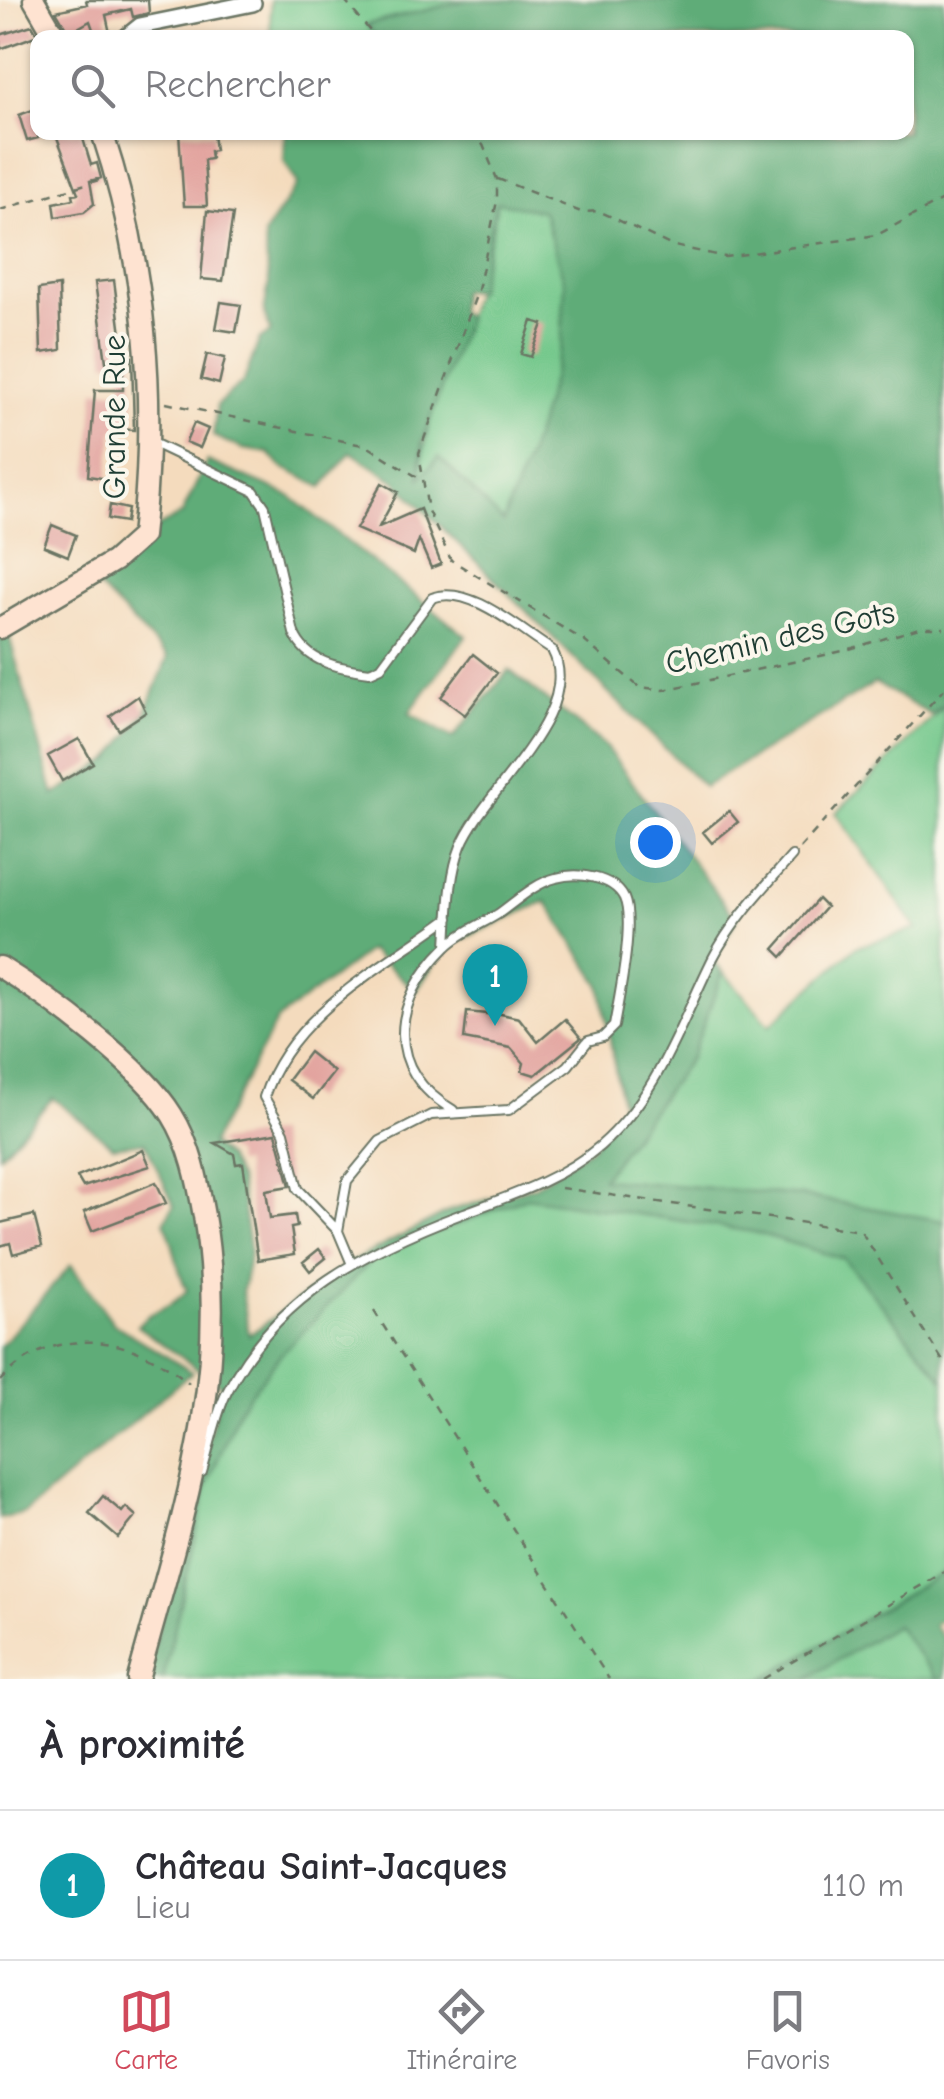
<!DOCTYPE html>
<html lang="fr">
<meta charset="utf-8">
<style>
:root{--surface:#fff;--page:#f2f2f3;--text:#2b2b33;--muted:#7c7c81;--line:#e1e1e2;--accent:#d1495b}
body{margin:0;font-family:"Comic Neue",sans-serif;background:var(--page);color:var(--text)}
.you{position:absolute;left:655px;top:842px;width:35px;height:35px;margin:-25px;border:8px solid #fff;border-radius:50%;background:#1a73e8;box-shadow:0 0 0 15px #1a73e833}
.badge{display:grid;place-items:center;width:65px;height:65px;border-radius:50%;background:var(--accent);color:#fff;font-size:32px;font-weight:700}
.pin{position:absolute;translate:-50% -82px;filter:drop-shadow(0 2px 5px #0008)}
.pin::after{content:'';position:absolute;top:52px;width:35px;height:30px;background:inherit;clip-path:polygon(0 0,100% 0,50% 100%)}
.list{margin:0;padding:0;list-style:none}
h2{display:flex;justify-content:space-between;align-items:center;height:130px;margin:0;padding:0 40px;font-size:42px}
h2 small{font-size:32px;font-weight:400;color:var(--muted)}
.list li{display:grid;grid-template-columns:65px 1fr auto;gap:30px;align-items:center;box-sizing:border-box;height:150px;padding:0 40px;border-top:2px solid var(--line)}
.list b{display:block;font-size:38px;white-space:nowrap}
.list p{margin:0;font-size:32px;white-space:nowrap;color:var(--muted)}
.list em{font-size:32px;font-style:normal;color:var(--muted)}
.icon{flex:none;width:55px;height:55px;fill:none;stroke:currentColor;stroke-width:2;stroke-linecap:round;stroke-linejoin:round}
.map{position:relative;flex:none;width:944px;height:1679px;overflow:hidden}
.search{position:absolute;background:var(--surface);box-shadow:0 2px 8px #0004;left:30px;right:30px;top:30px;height:110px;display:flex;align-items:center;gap:25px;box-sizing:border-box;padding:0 35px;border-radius:20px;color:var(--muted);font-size:38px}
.sheet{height:280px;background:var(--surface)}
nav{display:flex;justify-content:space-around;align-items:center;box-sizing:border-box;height:140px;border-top:2px solid var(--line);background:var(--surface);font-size:28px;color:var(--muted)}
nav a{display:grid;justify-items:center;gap:5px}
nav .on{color:var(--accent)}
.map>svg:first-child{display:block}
.green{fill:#74c88c;stroke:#4a8260;stroke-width:2.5}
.forest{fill:#5fac78;stroke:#3f7456;stroke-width:2.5;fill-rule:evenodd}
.building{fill:#e2a29d}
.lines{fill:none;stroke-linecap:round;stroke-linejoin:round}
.lane-casing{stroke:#6a7464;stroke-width:12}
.street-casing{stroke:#6a7464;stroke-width:20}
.secondary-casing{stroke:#6a7464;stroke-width:25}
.path{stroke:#6a7464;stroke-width:2.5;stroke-dasharray:8 8;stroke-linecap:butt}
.lane{stroke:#fff;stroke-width:8}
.street{stroke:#fff;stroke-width:15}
.secondary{stroke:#fee3d1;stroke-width:20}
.labels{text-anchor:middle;stroke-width:8;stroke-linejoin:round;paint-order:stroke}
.street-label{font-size:32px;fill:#1f3d34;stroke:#fbf7ec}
</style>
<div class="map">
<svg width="944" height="1679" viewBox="0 0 944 1679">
<rect width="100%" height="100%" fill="#fbf7ec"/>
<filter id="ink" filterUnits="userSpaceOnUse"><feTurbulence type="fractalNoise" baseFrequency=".01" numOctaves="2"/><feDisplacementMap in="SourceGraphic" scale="20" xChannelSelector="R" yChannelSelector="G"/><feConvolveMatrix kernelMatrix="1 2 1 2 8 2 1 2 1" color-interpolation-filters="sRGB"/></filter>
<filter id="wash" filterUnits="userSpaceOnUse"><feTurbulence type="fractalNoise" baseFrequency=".0048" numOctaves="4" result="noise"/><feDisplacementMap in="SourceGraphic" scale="40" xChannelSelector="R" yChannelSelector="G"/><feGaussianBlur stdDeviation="2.25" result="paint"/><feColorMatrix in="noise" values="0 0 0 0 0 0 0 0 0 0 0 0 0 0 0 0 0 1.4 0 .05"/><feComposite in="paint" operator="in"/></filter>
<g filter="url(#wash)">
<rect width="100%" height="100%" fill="#f4dbbd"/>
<path class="green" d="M467,0L368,24L375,38L271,37L270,0Z
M497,201L543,211L565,284L561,348L535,437L503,522L439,458L420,479C426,386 485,299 497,201Z
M944,706V1221L802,1196L601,1179L691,1057L723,972L770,1025L856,947L917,929L836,813Z
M528,1197L754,1232L844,1259L944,1380V1572L763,1679H163L207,1485L239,1409L279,1356L377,1255Z
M896,1625L937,1679H806Z"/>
<path class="forest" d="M467,0H944V704L931,715L875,683L704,787L395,481L351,452L322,487L280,466L269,453L243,449L213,436L217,405L244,381L259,340L271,332L264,313L269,282L264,234L298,184L284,161L285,133L906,132V38H376L367,25ZM496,202L543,211L565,284L561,348L535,437L503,522L439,457L420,478L422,441L467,318L458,311L461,291L478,290Z
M207,461L290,496L466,636L409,713L453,738L509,670L604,745L736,919L713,962L723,972L691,1057L602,1179L802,1196L944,1221V1380L844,1259L754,1232L527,1197L377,1255L279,1356L239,1409L207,1485L163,1679H145L222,1386L137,1326C150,1309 173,1308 187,1290C175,1268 176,1243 164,1222L174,1205L145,1142L113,1146L53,1098L0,1155V628L6,625L54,795L110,760L146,712L168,657L88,577L142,536L182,514ZM546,901L600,984L622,1107L592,1147L535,1186L452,1210L351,1262L249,1335L242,1292L250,1253L239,1180L227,1158L211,1144L277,1020L369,950L416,991L447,946Z
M71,1265L114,1324L192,1372L25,1513L0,1519V1347Z
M944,1572V1617L933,1625L944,1639V1679H937L896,1625L806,1679H763Z"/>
<g id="blocks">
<path class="building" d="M86,0H148L149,13L133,17L131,9L106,15L111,38H96L90,21L69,33L56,11L87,4Z
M32,25L38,35L0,49V35Z
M38,108V138L27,141L19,115Z
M55,132H81L91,165L97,163L101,178L90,181L94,204L84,212L56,217L54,203L74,199L73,194L78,193Z
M179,132L213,134L215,150L210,151L211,159L204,160L207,206H184Z
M207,211L233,214L223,281L201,279Z
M114,280L124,358L132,357L134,430L114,429L108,479L88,476L95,390H123V362H106L95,282Z
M59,286L61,350L41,353L39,289Z
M221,302L241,305L236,332L216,329Z
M532,321L543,324L531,357L521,354Z
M207,354L225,358L219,384L201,379Z
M194,423L208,429L200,448L186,442Z
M382,483L398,492L379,527L420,509L441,564L431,568L419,540L414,554L356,529Z
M110,505L128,509L126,522L108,519Z
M52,525L76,535L68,556L44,546Z
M473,654L497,673L465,715L441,697Z
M138,696L146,712L119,730L110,716Z
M79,739L93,763L62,781L48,756Z
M729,811L738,822L712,843L703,832Z
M818,899L826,907L782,957L774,949Z
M487,1011L519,1018L538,1042L565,1019L581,1038L535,1075L522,1071L524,1063L511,1048L464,1039L467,1012L487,1014Z
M309,1052L334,1072L313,1099L288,1080Z
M276,1133L290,1186L266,1190L270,1218L295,1215L297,1227L291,1228L295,1254L258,1260L243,1163L236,1164L234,1154L215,1143Z
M143,1150L150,1166L83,1187L77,1177Z
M156,1182L166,1203L92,1231L84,1212Z
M34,1215L42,1246L13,1254L10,1243L0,1246V1223Z
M319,1249L326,1258L310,1271L303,1262Z
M103,1496L122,1512L126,1507L136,1516L118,1538L89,1513Z"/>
</g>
</g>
<g filter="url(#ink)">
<use href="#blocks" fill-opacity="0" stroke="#6a7464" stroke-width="2.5"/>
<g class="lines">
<g class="lane-casing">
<path id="lane" d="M151,442L254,491L265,507L294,633C306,663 340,668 370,672L381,667L432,598C469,583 521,631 552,650C586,712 483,791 461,846C449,876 449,914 447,946
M338,1231L298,1189L284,1132L264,1097C291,1013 382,968 449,918
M351,1262L338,1231L347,1181L380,1141L431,1115L509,1110L568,1066L588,1041L603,1037L614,1026C619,998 635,922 624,898C613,876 577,872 556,878C535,883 515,902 498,914C482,924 460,933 446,947C392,1000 383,1069 453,1110
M202,1472C210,1446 215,1416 227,1392C275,1296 368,1249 464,1213C510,1196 562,1179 600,1146C658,1096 680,1024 713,958C733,919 763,889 792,856"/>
</g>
<g class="street-casing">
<path id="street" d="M125,38L140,26L253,3"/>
</g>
<g class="secondary-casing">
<path id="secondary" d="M34,0L56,38
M0,628L114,561L142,536C157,399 146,264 102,132
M0,967C50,998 142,1066 172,1115C191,1145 198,1182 204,1216C232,1379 180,1523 138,1679"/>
</g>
<path class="path" d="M344,0L376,38
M471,132L483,145L497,179V201L478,290L419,453L428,511L451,560L583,640L639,687L664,690L843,651L919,628H944
M498,179L581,212L599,211L670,245L725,257L877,235L944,199
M0,210L99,180
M166,403L367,446L419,478
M800,848L944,689
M561,1188L861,1231L944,1363
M374,1311L609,1679
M0,1381C55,1322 133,1335 189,1383
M763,1679L944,1572"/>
<use href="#lane" class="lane"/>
<use href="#street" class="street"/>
<use href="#secondary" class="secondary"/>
</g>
</g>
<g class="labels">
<g class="street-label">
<text transform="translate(114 417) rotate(-90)" y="11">Grande Rue</text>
<text transform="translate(780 637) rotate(-13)" y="11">Chemin des Gots</text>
</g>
</g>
</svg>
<div class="you"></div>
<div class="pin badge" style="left:495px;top:1026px;background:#0f9aa8">1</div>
<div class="search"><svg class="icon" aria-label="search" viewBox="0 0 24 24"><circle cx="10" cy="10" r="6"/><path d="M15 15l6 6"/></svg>Rechercher</div>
</div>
<section class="sheet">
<h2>À proximité<small></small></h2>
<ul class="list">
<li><span class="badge" style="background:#0f9aa8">1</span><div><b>Château Saint-Jacques</b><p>Lieu</p></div><em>110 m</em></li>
</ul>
</section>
<nav>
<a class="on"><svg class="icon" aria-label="map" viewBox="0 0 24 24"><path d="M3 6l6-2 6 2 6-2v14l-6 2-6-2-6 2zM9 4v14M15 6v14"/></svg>Carte</a>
<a><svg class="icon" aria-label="directions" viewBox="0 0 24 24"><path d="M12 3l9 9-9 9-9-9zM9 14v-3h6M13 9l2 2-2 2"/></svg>Itinéraire</a>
<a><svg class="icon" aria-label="saved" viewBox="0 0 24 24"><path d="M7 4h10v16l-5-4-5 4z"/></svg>Favoris</a>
</nav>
